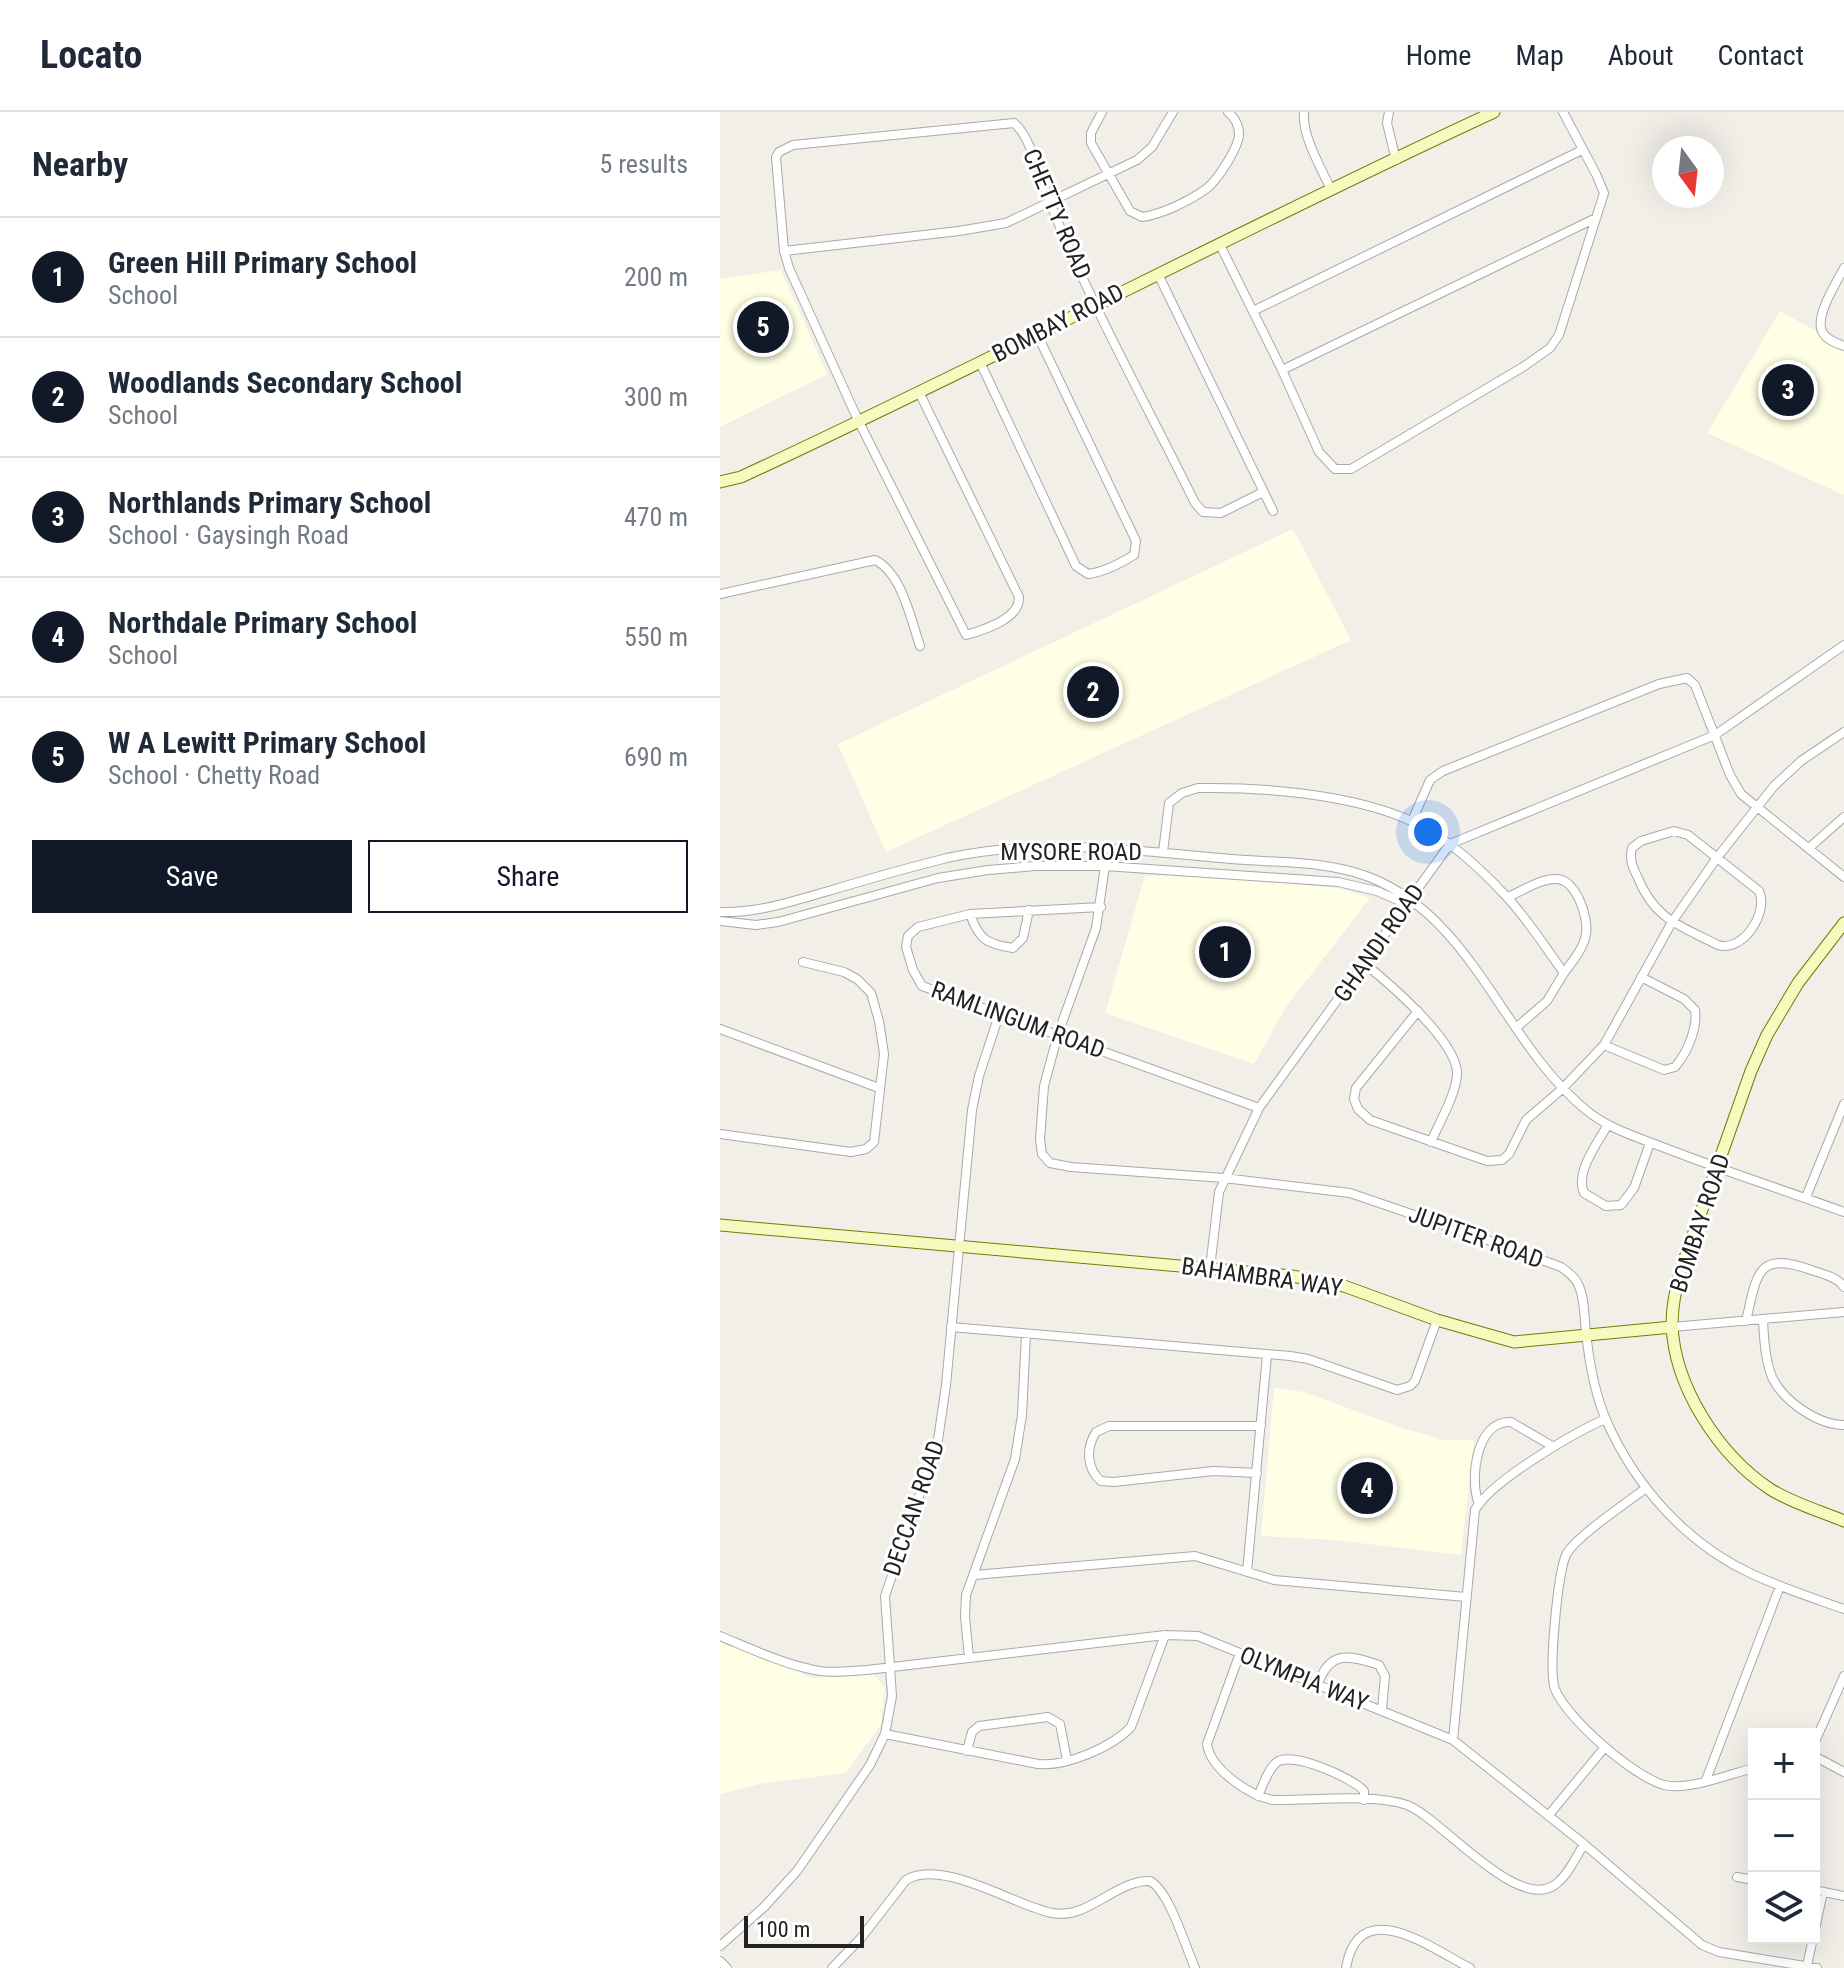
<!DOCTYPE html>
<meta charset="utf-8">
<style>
:root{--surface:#fff;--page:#f2f2f3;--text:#1f2937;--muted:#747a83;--line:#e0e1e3;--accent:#111827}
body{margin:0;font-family:"Roboto Condensed",sans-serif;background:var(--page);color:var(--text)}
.controls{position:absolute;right:24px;bottom:24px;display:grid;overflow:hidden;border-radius:0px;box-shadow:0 8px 32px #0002}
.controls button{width:72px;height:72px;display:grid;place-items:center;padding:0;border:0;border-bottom:2px solid var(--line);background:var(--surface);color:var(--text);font:40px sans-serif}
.compass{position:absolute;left:932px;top:24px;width:72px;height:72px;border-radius:50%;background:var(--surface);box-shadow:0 8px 32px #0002;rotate:165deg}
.scale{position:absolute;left:24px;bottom:20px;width:120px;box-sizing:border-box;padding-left:8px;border:4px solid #222;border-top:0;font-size:22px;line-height:28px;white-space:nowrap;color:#222;-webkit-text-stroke:6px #fff;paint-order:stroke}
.you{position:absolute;left:708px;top:720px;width:28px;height:28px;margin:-20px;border:6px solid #fff;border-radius:50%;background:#1a73e8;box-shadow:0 0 0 12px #1a73e833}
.badge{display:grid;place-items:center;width:52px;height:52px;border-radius:50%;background:var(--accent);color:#fff;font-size:26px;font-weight:700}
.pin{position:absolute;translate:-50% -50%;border:4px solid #fff;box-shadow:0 2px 8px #0006}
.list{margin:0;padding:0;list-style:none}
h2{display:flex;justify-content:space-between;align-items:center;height:104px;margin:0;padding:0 32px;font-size:34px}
h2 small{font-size:26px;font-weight:400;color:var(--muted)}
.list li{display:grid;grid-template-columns:52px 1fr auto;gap:24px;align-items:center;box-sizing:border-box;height:120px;padding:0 32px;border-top:2px solid var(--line)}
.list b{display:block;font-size:30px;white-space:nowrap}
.list p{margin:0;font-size:26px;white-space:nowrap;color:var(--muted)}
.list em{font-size:26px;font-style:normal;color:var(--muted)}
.actions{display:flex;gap:16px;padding:24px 32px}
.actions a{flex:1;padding:18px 0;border:2px solid var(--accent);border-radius:0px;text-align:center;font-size:28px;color:var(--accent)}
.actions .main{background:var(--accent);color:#fff}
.icon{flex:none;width:44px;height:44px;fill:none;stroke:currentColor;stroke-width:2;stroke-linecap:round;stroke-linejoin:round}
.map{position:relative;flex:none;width:1124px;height:1856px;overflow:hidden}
header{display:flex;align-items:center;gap:48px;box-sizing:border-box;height:112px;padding:0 40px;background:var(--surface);border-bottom:2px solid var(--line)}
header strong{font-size:38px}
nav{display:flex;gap:44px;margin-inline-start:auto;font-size:28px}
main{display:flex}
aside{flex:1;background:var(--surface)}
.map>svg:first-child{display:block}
.education{fill:#ffffe5}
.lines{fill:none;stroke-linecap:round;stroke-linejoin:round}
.street-casing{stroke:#a9a9a9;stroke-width:10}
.secondary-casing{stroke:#707d05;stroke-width:13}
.street{stroke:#fff;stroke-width:8}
.secondary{stroke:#f7fabf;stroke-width:11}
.labels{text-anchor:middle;stroke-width:6;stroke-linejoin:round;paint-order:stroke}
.street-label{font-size:24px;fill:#222;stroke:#fff}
</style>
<header>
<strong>Locato</strong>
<nav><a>Home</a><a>Map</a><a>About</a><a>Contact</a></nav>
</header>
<main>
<aside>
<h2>Nearby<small>5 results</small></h2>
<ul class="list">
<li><span class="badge">1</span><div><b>Green Hill Primary School</b><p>School</p></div><em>200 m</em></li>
<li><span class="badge">2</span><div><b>Woodlands Secondary School</b><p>School</p></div><em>300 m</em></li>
<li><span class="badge">3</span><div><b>Northlands Primary School</b><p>School · Gaysingh Road</p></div><em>470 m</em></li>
<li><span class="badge">4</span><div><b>Northdale Primary School</b><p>School</p></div><em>550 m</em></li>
<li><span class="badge">5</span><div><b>W A Lewitt Primary School</b><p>School · Chetty Road</p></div><em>690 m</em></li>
</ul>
<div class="actions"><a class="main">Save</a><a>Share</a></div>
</aside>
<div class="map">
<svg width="1124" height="1856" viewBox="0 0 1124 1856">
<rect width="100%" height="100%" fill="#f2efe9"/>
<path class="education" d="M61,158L107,262L0,315V167Z
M1060,199L1124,235V383L987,321Z
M573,417L631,528L166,740L118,632Z
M479,763L618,776L650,786L566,895L534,952L385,901L425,764Z
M554,1276L584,1280L682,1316L724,1328H754L741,1443L614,1428L541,1424Z
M0,1530L92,1566L153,1562L165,1575L161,1612L126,1661L39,1672L0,1682Z"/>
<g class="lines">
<g class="street-casing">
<path id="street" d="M382,0L371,21V31L410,99L422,105C443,102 469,89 486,77C497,69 519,35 519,22C519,12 515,6 508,0
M584,0C582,25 601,55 611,78
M669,0L667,11L676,48
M500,133L562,258L599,340L615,357H631L803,255L830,236L839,223L884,81L876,62L843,0
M64,139L239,119L286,111L417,48L432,35L453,0
M1124,156C1117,170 1093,206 1103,221C1107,228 1116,231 1124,234
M438,162L553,399
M533,199L862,38
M260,250L356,454L368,462C384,460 401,451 414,443L416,429L317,222
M562,258L876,106
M199,280L299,485C300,507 264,518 246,523L138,308L69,156L64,139L56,45L59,40L73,33L294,11C310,23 321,68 329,88C370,192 426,291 475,391L483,400L501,401L543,380
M0,482L155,448C182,461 191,508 200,534
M692,709L710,668L723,659L939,572L967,566L975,573L1010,663L1021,682L1124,765
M954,719L968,723L1039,779C1049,800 1023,841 998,833C961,814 935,808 918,766C913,756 909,748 912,736L921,729Z
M1089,736L1124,705
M443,740L449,691L462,681L478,676C542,675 630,682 689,708C726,724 758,754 785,783C807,806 825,835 844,861L827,889L797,915
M385,754L376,816L338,922L324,974L320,1027L322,1042L330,1051L351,1055L504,1066L630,1081L776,1131L841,1155C848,1160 854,1164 858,1172C865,1186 864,1205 866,1220C869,1249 875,1283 887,1310C916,1375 967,1432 1032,1462C1062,1476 1093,1486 1124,1497
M788,785C802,779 820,767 835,767C856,766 869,806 866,822C864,836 852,850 844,861
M381,795L250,802L198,815L188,824L186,835L193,858L202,874L539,996
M0,800C37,801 70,790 105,780C145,768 187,756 227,746C321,725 417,739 511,747C557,751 604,748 649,765C754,806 783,930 866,998C889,1017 917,1025 945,1036C1004,1059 1064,1078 1124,1100
M250,802C259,828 267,832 293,836L303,826L309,798
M0,809L36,813L58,810L218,766L268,758L315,754H385L618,770L657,779L691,794
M645,852C670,872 735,928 737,960C738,979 718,1013 711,1030
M698,899L636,976L634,987L638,997L650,1008L767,1049L782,1048L789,1042L806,1008L842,977L884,933L952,810L996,747L1054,674L1081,649L1124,620
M0,917L159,976
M884,933L944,958L955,955C967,941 978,916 975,898L964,887L921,865
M887,1014C877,1032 855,1060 864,1081L886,1094L901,1093L914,1076L930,1031
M0,1022L131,1040L146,1037L154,1030L164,942L159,909L151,881L137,867L124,860L83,850
M1086,1085L1124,992
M490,1156L499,1080L539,996L730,732L995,623L1124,533
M1043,1208C1044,1227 1045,1247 1052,1265C1063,1289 1098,1313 1124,1313
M1026,1209C1037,1163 1036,1138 1091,1158C1103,1162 1117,1165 1124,1175
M231,1215L570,1244L588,1247L677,1278L690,1274L695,1269L717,1208
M952,1215L1124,1200
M537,1361L493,1359L394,1370L381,1369C366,1356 366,1336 376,1320L389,1314H541
M926,1376C908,1390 855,1425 846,1443C838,1461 828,1559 835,1577C846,1606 914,1665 944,1673C969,1679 1009,1662 1034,1656
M759,1392C749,1368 756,1308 791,1310L832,1334
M527,1460L547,1243
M254,1463L475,1444L554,1468L746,1485
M0,1524C29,1536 59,1550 90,1557C108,1562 128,1559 147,1558L445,1523L478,1524L733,1628L864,1732L982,1833L999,1840L1097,1856
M520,1541L487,1632C490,1657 530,1684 553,1688C590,1689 653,1681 687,1693C720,1705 798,1802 836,1772C848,1763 856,1745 864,1732
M249,1545L245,1505L246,1483L295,1347L302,1303L306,1222
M597,1574C609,1539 627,1542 659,1553L665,1564L662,1598
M165,1622L318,1652C346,1655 392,1635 411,1615L445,1523
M733,1628L755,1398C771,1369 854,1321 885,1307
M1094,1632L1124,1564
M247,1639L252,1620L259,1614L328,1605L340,1612L347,1648
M1094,1644L1124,1660
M986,1668L1060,1474
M538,1684C543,1673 548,1657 557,1650C572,1639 633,1666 644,1679V1688
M828,1704L885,1635
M1017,1765L1034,1768
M1094,1778L1124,1784
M1094,1822L1103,1780
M0,1834L44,1795L77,1759L150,1653L165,1622L172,1584L165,1484L218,1328L226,1273L252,998L259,964L279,903
M0,1849L7,1856
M1087,1854L1093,1826
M112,1856L141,1826L186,1768C222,1746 293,1793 332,1801C369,1808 395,1768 430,1769C450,1780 465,1834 475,1856
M626,1856C639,1781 711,1836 750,1856"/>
</g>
<g class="secondary-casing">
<path id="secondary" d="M0,370L21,365C274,248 521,117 774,0
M1124,811L1078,871L1047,923L1031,959L961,1157C956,1175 952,1193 952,1212C954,1275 999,1343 1050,1377C1072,1391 1100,1399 1124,1409
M0,1113L572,1164L624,1174L717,1208L794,1230L952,1215"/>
</g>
<use href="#street" class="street"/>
<use href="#secondary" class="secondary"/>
</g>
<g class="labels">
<g class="street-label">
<text transform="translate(337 102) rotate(67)" y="8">CHETTY ROAD</text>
<text transform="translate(338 211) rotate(-27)" y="8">BOMBAY ROAD</text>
<text x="351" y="748">MYSORE ROAD</text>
<text transform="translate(659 831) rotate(-55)" y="8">GHANDI ROAD</text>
<text transform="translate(298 908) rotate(20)" y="8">RAMLINGUM ROAD</text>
<text transform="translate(980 1111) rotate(-72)" y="8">BOMBAY ROAD</text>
<text transform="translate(756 1125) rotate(20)" y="8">JUPITER ROAD</text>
<text transform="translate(542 1165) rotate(8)" y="8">BAHAMBRA WAY</text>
<text transform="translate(194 1396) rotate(-71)" y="8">DECCAN ROAD</text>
<text transform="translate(584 1567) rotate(22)" y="8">OLYMPIA WAY</text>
</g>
</g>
</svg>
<div class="controls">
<button>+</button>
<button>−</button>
<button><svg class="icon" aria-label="layers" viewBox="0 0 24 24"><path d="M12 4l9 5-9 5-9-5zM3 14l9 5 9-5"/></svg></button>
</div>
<svg class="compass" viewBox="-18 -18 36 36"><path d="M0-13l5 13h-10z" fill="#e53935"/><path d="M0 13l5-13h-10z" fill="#747a83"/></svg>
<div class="scale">100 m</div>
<div class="you"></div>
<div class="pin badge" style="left:505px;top:840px">1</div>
<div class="pin badge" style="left:373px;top:580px">2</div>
<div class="pin badge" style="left:1068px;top:278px">3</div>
<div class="pin badge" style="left:647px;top:1376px">4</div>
<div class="pin badge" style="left:43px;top:215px">5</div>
</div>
</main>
